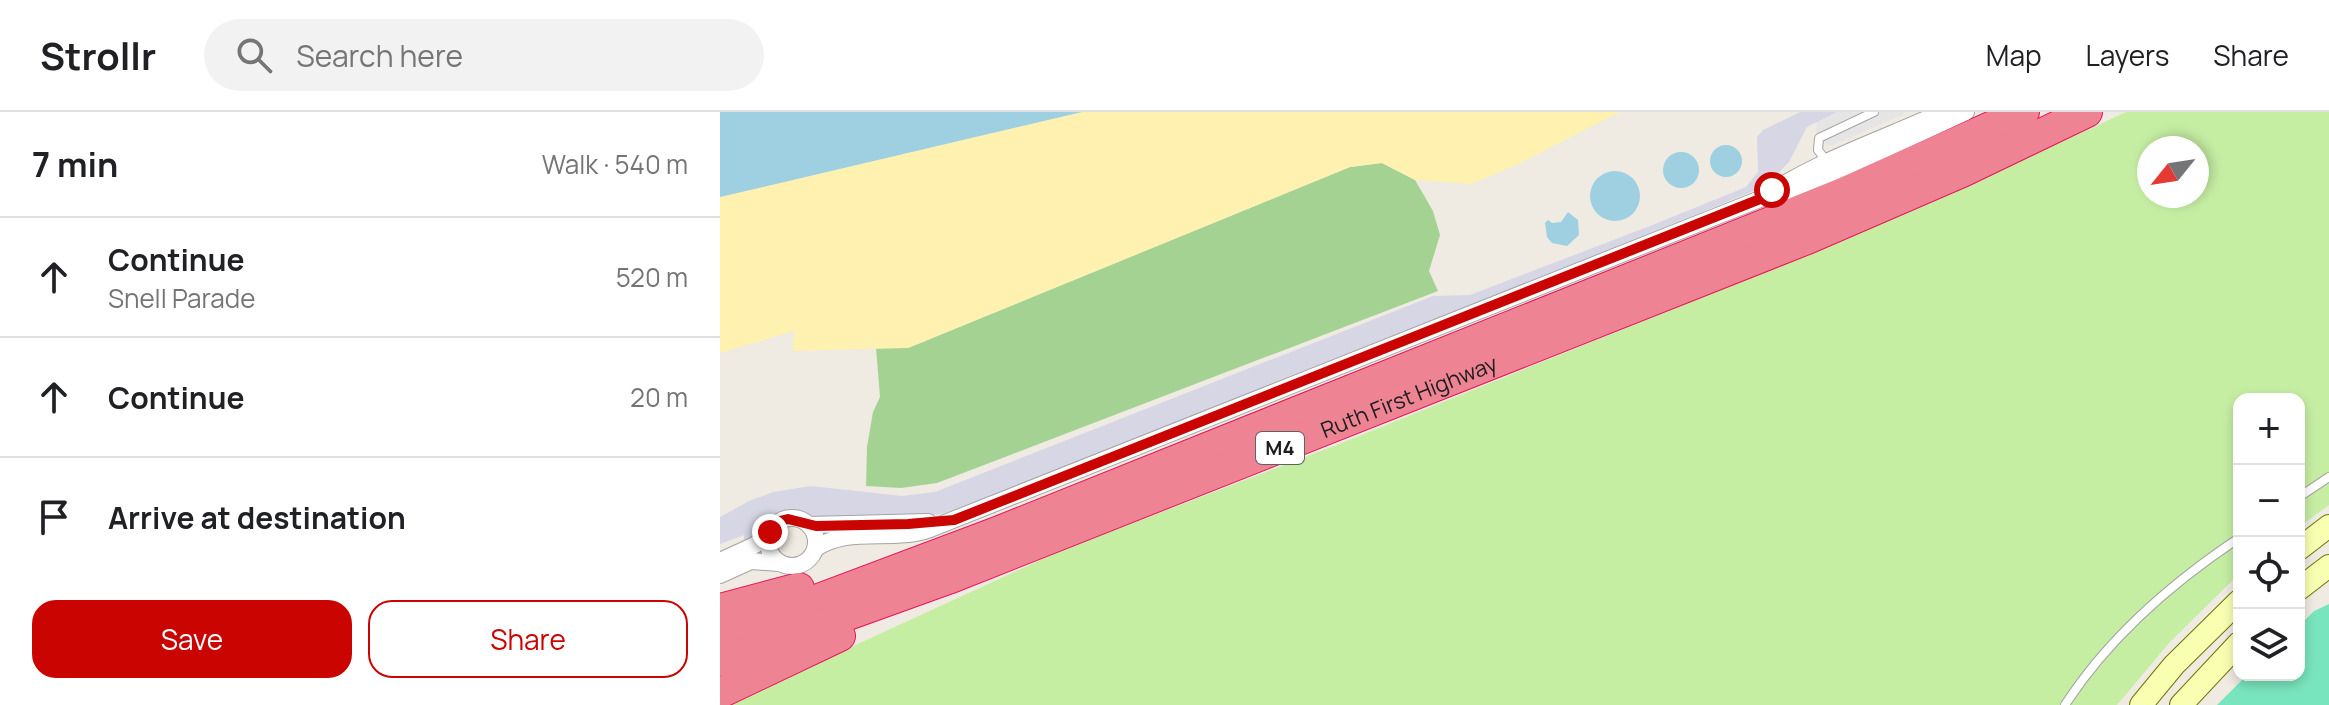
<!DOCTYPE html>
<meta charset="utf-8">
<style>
:root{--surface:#fff;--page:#f2f2f2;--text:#202124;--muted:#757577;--line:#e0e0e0;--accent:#ca0400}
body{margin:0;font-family:Manrope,sans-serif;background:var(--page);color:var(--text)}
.controls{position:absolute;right:24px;bottom:24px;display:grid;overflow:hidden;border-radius:16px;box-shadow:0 4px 12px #0003}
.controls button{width:72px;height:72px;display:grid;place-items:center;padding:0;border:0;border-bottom:2px solid var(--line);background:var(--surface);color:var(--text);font:40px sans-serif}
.compass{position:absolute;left:1417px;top:24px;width:72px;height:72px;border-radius:50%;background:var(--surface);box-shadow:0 4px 12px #0003;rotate:240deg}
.stop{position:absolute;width:24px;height:24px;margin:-18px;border:6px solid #ca0400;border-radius:50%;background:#fff}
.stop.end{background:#ca0400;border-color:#fff;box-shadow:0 2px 8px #0008}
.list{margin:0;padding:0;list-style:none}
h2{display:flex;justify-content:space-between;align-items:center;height:104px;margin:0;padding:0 32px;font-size:34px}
h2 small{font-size:26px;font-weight:400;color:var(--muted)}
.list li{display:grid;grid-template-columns:52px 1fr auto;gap:24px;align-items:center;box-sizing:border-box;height:120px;padding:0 32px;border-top:2px solid var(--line)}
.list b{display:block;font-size:30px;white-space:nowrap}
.list p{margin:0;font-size:26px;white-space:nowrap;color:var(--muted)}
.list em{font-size:26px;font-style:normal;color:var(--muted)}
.actions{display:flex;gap:16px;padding:24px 32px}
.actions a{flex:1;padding:18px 0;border:2px solid var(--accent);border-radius:24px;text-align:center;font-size:28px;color:var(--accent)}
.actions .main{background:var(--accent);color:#fff}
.icon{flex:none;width:44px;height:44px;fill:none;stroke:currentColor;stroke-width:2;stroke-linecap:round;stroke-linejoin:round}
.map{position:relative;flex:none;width:1609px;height:593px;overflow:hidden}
header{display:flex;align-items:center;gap:48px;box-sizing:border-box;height:112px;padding:0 40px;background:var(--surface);border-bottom:2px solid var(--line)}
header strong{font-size:38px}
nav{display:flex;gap:44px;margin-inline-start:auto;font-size:28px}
.search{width:560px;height:72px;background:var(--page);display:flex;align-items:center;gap:20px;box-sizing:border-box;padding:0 28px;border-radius:44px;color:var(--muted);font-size:30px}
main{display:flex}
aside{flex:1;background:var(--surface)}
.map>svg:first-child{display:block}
.grass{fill:#c6eea3;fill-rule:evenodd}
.forest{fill:#a4d293}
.sand{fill:#fff1b0}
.pitch{fill:#79e5be}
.parking{fill:#e5e5e5}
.plaza{fill:#d6d6e5}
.water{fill:#9ed0e1}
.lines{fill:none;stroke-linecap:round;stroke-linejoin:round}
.service-casing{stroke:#a4a4a4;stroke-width:10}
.minor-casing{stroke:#a4a4a4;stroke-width:18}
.secondary-casing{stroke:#697800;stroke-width:24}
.motorway-casing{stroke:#e71559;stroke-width:32}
.service{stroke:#fff;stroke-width:8}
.minor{stroke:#fff;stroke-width:16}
.secondary{stroke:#f9ffb1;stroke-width:22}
.motorway{stroke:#ee8394;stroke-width:30}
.route{stroke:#ca0400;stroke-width:10}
.labels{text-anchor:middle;stroke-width:6;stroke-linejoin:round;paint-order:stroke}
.shield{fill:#fff;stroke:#616161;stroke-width:2}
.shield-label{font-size:20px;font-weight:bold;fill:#1d1d1d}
.street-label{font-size:22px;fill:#1d1d1d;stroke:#fff}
</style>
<header>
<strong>Strollr</strong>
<div class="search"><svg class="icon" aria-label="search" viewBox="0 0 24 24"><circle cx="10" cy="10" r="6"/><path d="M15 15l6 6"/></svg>Search here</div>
<nav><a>Map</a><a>Layers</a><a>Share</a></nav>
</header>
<main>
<aside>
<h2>7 min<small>Walk · 540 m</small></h2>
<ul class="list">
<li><svg class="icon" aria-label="ahead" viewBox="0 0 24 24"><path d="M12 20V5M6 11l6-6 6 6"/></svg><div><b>Continue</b><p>Snell Parade</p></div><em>520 m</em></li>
<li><svg class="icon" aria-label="ahead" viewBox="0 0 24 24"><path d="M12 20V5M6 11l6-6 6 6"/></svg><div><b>Continue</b></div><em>20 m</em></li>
<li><svg class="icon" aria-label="arrive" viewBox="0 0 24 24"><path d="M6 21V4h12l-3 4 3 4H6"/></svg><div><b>Arrive at destination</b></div></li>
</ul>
<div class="actions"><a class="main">Save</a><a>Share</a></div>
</aside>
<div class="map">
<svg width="1609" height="593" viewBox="0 0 1609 593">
<rect width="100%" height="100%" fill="#efebe2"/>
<path class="grass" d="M1406,0H1609V393L1579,415V287H1519V462L1450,530L1397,593H5L340,439L619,332L1102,137L1222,86ZM1429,36H1477V84H1429Z"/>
<path class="forest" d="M662,51L695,68L713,99L720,123L709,159L718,179L217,371L181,376L146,374L147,335L153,300L160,285L156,236H188L630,55Z"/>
<path class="sand" d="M362,0H900L796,53L751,72L695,68L662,51L630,55L188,236L73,239L74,219L0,241V85Z"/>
<path class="pitch" d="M1609,492V593H1497L1527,563H1579V514L1594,499Z"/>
<path class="parking" d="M1117,0H1182L1185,2L1110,34L1102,29L1096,19L1097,8Z"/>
<path class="plaza" d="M1080,0H1117L1087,15L1069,50L1046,74L708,211L234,399L200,406L91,405L72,400H64L54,407L42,423L24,430V423L0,432V405L29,389L53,380L91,374L182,384L215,380L713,184L750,183L930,114L1026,75L1038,60L1037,25L1043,18Z"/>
<path class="water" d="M0,0H362L0,85Z
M990 49a16 16 0 1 1 32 0a16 16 0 1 1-32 0Z
M943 58a18 18 0 1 1 36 0a18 18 0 1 1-36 0Z
M870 84a25 25 0 1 1 50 0a25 25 0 1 1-50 0Z
M848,100L858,108L859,123L847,134L832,131L827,125L825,111L828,108L832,111L841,110Z"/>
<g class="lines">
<g class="service-casing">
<path id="service" d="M1108,51L1098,38L1099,26L1154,0
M1579,385L1609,365
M1345,593C1389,525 1453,470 1519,426"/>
</g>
<g class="minor-casing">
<path id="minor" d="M1049,86L1071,81L1246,0
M48 430a24 24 0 1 1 48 0a24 24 0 1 1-48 0Z
M89,413L208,410
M95,437C128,413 173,431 210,417L1040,87C1096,49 1161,28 1222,0
M0,449L35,433L50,420
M0,463L31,449L59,451"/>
</g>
<g class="secondary-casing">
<path id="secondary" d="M1579,437L1609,414
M1579,477L1609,454
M1421,593L1454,553L1519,489
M1461,593L1519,531"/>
</g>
<g class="motorway-casing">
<g id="motorway">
<path d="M0,497L79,476"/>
<path d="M0,524L277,420L1123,81L1304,0"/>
<path id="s1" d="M0,549L228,467L1087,127L1242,60L1367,0"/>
<path d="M0,581L120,524"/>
</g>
</g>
<use href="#service" class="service"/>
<use href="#minor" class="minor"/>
<use href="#secondary" class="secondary"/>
<use href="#motorway" class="motorway"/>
</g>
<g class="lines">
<path class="route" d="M50,420L60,409L68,407L96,414L188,412L234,408L1040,87L1052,78"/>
</g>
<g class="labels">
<rect class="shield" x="536" y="320" width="48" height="32" rx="6"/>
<g class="shield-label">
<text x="560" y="343">M4</text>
</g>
<g class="street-label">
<text dy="8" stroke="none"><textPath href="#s1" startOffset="738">Ruth First Highway</textPath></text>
</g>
</g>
</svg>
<div class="controls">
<button>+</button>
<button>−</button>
<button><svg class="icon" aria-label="locate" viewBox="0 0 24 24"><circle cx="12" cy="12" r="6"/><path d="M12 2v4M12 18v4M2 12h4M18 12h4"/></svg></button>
<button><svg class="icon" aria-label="layers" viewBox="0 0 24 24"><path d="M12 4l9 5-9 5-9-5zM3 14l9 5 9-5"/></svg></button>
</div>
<svg class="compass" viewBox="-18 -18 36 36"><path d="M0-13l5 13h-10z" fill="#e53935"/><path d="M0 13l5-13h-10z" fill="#757577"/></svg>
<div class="stop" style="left:1052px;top:78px"></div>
<div class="stop end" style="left:50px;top:420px"></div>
</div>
</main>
